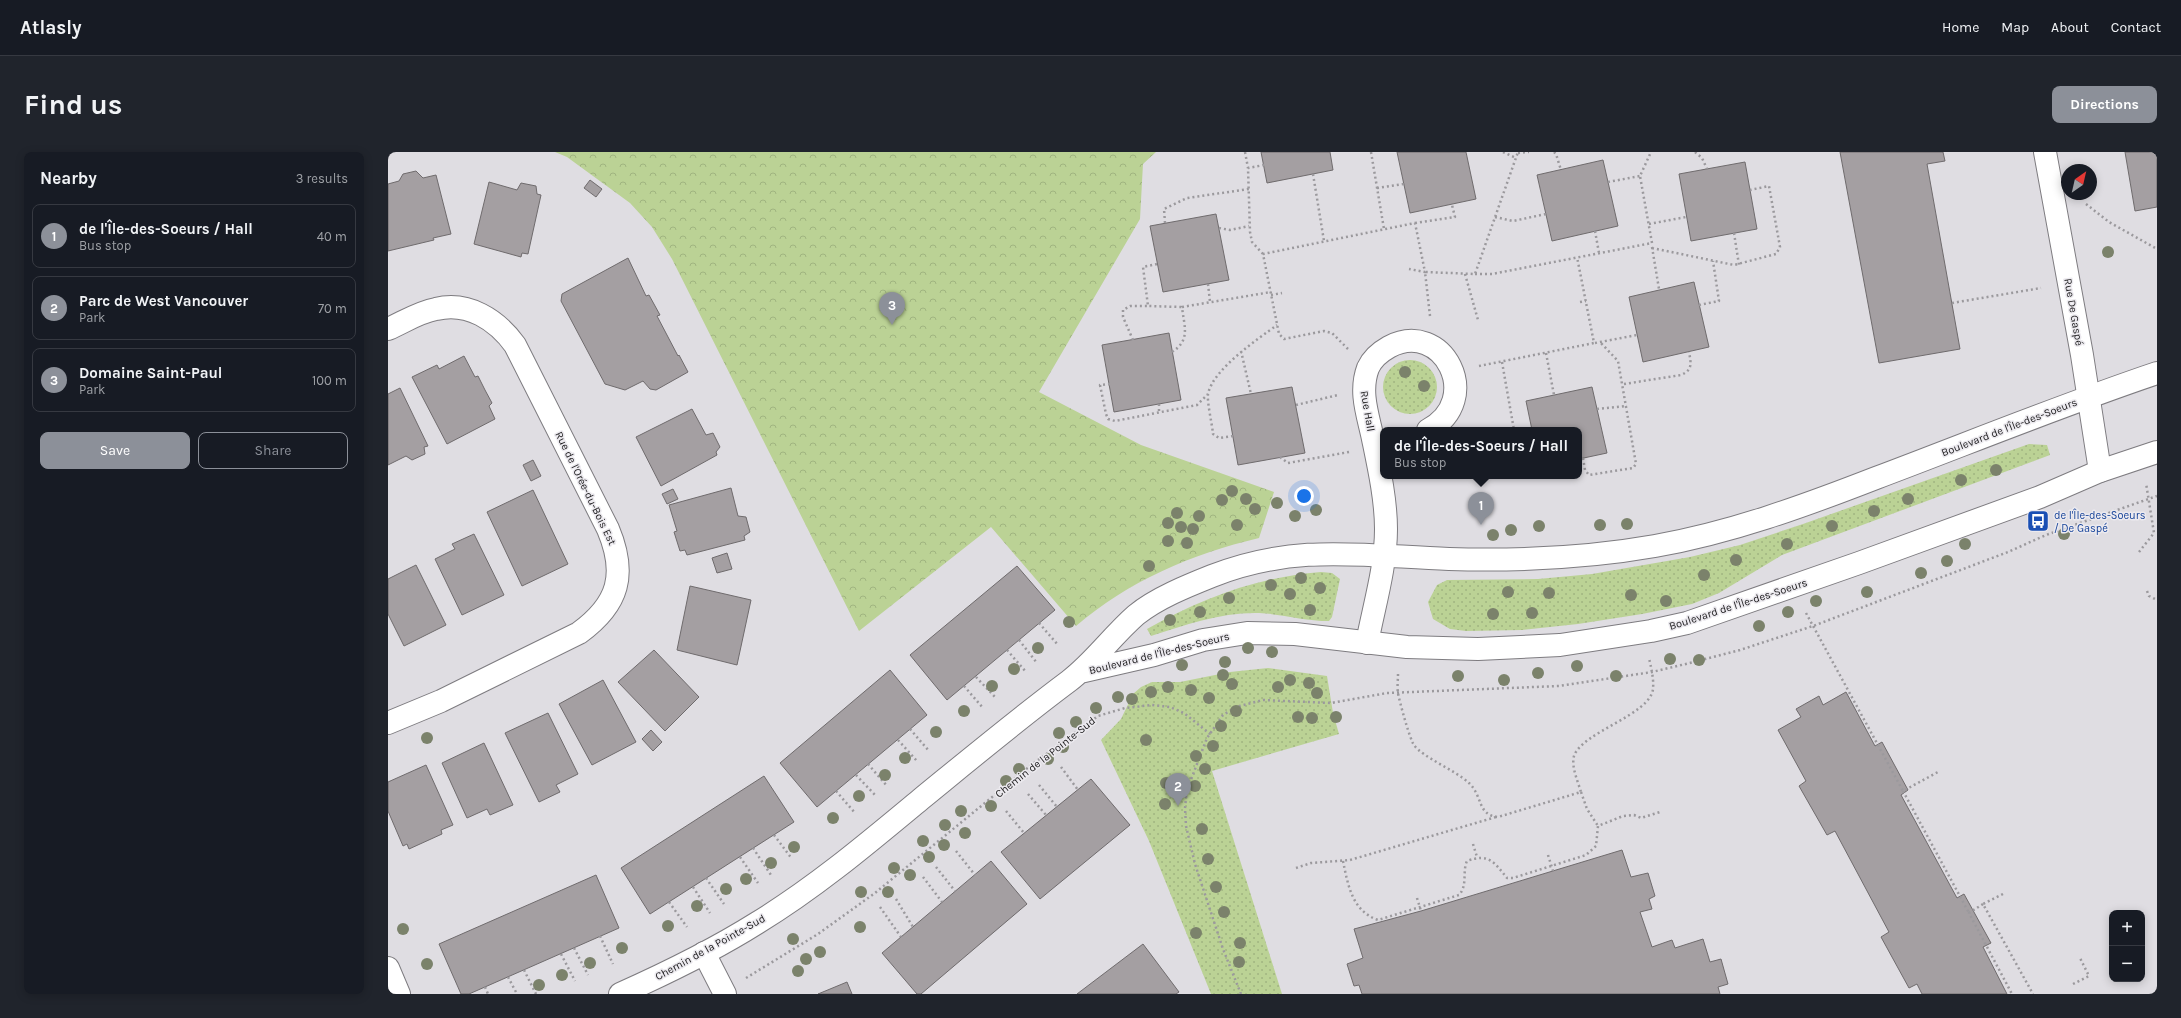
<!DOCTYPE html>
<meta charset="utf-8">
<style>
:root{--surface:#171b24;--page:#20242c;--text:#f1f3f6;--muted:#9ea1a6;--line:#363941;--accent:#8c9099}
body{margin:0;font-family:Karla,sans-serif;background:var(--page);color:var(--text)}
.controls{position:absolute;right:12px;bottom:12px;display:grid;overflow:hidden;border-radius:8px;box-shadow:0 2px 10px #0003}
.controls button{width:36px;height:36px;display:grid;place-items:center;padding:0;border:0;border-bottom:1px solid var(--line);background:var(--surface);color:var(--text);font:20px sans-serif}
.compass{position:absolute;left:1673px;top:12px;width:36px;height:36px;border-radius:50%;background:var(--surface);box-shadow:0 2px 10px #0003;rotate:34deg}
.you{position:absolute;left:916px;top:344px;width:14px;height:14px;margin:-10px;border:3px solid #fff;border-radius:50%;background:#1a73e8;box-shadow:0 0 0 6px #1a73e833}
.badge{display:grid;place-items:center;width:26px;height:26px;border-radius:50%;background:var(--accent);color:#fff;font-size:13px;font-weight:700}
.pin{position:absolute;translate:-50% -33px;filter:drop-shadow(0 1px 2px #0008)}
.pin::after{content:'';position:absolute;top:21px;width:14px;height:12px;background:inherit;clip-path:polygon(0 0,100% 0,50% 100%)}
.popup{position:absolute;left:992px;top:275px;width:202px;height:52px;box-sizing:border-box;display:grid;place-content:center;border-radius:8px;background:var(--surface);filter:drop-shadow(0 1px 3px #0005);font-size:13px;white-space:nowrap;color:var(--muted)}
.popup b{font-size:15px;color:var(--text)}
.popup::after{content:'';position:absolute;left:50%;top:100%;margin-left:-8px;border:8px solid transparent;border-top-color:var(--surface)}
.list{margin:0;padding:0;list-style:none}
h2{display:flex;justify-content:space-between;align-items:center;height:52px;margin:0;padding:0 16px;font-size:17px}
h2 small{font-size:13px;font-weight:400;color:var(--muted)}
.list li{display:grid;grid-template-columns:26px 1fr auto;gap:12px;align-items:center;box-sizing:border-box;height:64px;margin:0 8px 8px;padding:0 8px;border:1px solid var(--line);border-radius:8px}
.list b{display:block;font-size:15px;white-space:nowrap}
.list p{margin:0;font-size:13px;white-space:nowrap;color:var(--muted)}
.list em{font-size:13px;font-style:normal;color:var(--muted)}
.actions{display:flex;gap:8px;padding:12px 16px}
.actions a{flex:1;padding:9px 0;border:1px solid var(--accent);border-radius:8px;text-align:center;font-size:14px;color:var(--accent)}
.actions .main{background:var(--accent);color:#fff}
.map{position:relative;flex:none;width:1769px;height:842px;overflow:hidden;border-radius:8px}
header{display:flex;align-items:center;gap:24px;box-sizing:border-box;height:56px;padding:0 20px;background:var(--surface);border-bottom:1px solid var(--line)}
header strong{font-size:19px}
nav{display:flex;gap:22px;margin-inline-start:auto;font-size:14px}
.intro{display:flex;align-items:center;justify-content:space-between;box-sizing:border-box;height:96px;padding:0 24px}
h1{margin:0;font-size:28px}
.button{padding:10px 18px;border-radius:8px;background:var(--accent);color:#fff;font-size:14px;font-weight:700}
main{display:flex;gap:24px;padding:0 24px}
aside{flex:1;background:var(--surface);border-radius:8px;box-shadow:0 2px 10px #0003}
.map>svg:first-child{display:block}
.grass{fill:url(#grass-dots)}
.forest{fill:url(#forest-crowns)}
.building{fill:#a49fa2;stroke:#6f6b6d}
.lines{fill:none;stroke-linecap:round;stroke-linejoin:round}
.minor-casing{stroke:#7e7c80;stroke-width:24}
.tertiary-casing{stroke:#7e7c80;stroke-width:24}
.path{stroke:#9b999d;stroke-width:2.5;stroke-dasharray:2 3;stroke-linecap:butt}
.minor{stroke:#fff;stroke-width:22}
.tertiary{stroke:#fff;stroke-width:22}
.tree{fill:#7b826b}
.labels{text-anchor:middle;stroke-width:3;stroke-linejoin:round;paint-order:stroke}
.street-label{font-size:11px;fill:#232224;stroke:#eceaef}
.transit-label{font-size:11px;fill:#164399;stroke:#eceaef;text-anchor:start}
</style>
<header>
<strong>Atlasly</strong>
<nav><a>Home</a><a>Map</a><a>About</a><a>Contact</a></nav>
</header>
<div class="intro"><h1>Find us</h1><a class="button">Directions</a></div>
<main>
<aside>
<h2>Nearby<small>3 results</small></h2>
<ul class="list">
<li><span class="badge">1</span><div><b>de l'Île-des-Soeurs / Hall</b><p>Bus stop</p></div><em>40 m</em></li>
<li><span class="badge">2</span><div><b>Parc de West Vancouver</b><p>Park</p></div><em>70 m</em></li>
<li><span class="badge">3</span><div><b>Domaine Saint-Paul</b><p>Park</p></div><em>100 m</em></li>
</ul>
<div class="actions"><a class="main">Save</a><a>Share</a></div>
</aside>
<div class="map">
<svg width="1769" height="842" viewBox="0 0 1769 842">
<defs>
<pattern id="grass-dots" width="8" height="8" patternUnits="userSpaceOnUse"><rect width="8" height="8" fill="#bbd295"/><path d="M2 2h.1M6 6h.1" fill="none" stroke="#a0b480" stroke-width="1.8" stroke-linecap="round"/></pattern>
<pattern id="forest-crowns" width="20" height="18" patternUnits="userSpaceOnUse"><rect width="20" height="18" fill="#bbd295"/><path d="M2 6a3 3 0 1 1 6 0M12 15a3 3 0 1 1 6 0" fill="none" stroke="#a0b480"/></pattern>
</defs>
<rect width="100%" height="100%" fill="#dfdde2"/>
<path class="grass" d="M995 235a27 27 0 1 1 54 0a27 27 0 1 1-54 0Z
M1641,292L1659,293L1662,303L1394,403L1331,441L1304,452L1254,462L1190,472L1134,478L1078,479L1062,477L1045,467L1040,450L1049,433L1059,428L1150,427L1204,422L1302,405L1352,393L1415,372Z
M933,420L944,421L952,427L944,465L941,469C917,469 894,462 871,461C834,460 797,473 763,484L759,477C814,446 870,425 933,420Z
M880,516L939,524L945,561L951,582L824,619L894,842H823L761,689L713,588L733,567L745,542L753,535L764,530H792L842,520Z"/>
<path class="forest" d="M167,0H768L755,12L752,67L651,240L753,293L886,340L871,386C803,402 741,429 688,474L603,375L471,479L284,107L264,75L242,51L179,5Z"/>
<path class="building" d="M873,0H942L945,18L879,31Z
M1009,0H1078L1088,47L1022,61Z
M1452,0H1555L1557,9L1539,12L1572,197L1491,211Z
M1737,0H1769V55L1747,59Z
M1215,8L1230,74L1164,89L1149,23Z
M1357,10L1369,77L1303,89L1291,22Z
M28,19L35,26L48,23L63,82L45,86L46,88L0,99V32L11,29L15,22Z
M202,28L214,37L208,45L196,36Z
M101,30L129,38L133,31L148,34L149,42L153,43L140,102L134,101L133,105L86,92Z
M828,62L841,128L775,140L762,74Z
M240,106L258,144L261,143L272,163L269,164L290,204L291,203L300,220L268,238L262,237L255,229L237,238L217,232L173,149L174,142Z
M1306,130L1321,195L1255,210L1241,145Z
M781,181L793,248L726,260L714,193Z
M76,204L87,225L90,224L97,238L104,251L101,254L107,267L59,292L24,225L49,213L51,217Z
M904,235L917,301L850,313L838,246Z
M1204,235L1219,301L1191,307V278H1144L1138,249Z
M12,236L40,294L36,295L37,302L24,308L18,304L0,313V242Z
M304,257L318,283L325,281L332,295L328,300L329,303L273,334L248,285Z
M145,308L153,324L143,329L135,313Z
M343,336L350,364L358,365L362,380L356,384L357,388L299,403L297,398L292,399L286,380L289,379L281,353Z
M285,337L290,347L279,352L274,342Z
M145,338L180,412L134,434L99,360Z
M86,382L116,443L74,463L47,407L67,397L64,392Z
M339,401L344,417L329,421L324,406Z
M28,413L58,473L16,494L0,462V427Z
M629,414L667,458L559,548L522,503Z
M302,434L363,448L349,513L289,498Z
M266,498L311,545L277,579L230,530Z
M502,518L539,563L429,655L392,611Z
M215,528L248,590L204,613L171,552Z
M1458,540L1487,594L1494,590L1520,638L1513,643L1569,746L1576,742L1603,791L1595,795L1619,842H1534L1529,832L1521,836L1493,785L1501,780L1447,679L1439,683L1411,634L1418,629L1390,578L1413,565L1408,557L1431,544L1435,553Z
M160,561L190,622L168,633L172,640L151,650L117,581Z
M263,578L274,590L265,599L254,587Z
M96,591L125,653L102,663L99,657L79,666L54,611Z
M38,613L65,673L53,678L54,682L21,697L19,692L15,694L0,659V630Z
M376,624L406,670L262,762L233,716Z
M703,627L742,673L652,747L613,700Z
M1234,698L1243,725L1260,721L1267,744L1261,747L1264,757L1252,760L1264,795L1284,788L1287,796L1315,787L1322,810L1333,807L1340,832L1330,835L1332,842H974L971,833L966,834L959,812L975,806L966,777L1033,759Z
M603,709L639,752L533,842H529L494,801Z
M208,723L231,776L81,842H73L51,792Z
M755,792L791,840L788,842H689Z
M459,830L464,842H430Z"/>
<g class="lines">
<g class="minor-casing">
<path id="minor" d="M1657,0L1694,203L1712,319
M0,177C16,170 31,160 48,157C80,149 109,168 127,193L220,377C239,422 231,452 191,481L53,549L0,571
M979,491C986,454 998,415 998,377C998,348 991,316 985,287C980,263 971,240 980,216C984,207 992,200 1001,195C1055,166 1097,248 1040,278
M316,801L337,842
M0,816L11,842"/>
</g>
<g class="tertiary-casing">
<path id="tertiary" d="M692,520L766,503L815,488L859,481L907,482L1019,495L1090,497L1172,493L1263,479L1299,471L1471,411L1652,345L1712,319L1769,300
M232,842C279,821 326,798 369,771C428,735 480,691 533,647C582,607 630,567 681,529C706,510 724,484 748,463C769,446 799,434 824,424C907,391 976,404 1061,407C1130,409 1199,406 1267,394C1342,381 1416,354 1488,326C1581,291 1674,253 1769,221"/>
</g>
<path class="path" d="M857,0L860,16
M983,0L996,77
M1078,0H1079
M1115,0L1128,6
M1166,0L1168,2L1173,18
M1307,0L1314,6L1319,17
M1130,1L1141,0
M925,22L936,89
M1220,30L1252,24
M989,36L1016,32
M1698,52L1721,70L1769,97
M1107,65L1125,69L1158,62
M777,71L776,57L799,46L861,37
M1027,71L1067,65L1064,53
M1261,72L1298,65
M831,76L842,78L861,74
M1207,79L1211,101
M1346,81L1351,113
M1264,95L1271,137
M1264,96L1346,113L1388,102L1392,95L1381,34L1362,38
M875,102L864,90L862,80L860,16L876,13
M769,112L755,115L760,154L794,155
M1077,122L1090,168
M1087,122H1104L1264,91L1252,24L1263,0
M820,132L822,150
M883,143L894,141
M1192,150L1198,149
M1564,151L1653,136
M1311,153L1331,149L1325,109
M1042,164L1037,120L1087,122L1130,0
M745,188L735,165V158L742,154H760
M1207,191L1249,183
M960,197L944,181L936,179L896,187L891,182L875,102L1027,71L1037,120L1021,117
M853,199L863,242
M784,200C803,188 796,174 794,155L883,140
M1158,201L1166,243
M1114,210L1126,278
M1091,214L1206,191L1189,105
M722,232L712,233L718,262L720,267L727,269L809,253L820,242
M1236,232L1293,223C1305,218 1303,211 1301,200
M771,252V261
M908,253L950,243
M1209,257L1239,254
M845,284L831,286L825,282C824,271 819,251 820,242C825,217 870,187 889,173
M892,305L900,311L961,300
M1195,306L1197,318L1201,323L1245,316L1248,312L1230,209L1212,190
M1751,400L1766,381L1758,331
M1759,439L1761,444L1769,448
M1418,461L1515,639L1550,620
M651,471L670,493
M631,488L649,511
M619,498L638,520
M1010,522C1010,528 1009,535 1010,541C1011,548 1022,588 1026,593C1034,605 1067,618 1081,631C1095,644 1089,663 1110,665L1193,640C1190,630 1183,614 1186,604C1194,580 1262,563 1265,537C1266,527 1263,515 1261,506
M588,525L607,545
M576,534L595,556
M522,577L541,599
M510,588L529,609
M480,612L499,634
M673,615L690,638
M468,623L488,644
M651,633L669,655
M448,639L467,661
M1515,639L1581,761
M1193,640L1199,657L1210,674
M640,642L658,663
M618,659L636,681
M386,683L404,707
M1085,692L1089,705
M365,696L383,723
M568,699L587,723
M1160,703L1165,719
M352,705L370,731
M955,709C960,733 964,759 990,768L1071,743C1080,733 1074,720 1079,709C1101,701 1106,710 1119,726H1125L1198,703L1208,694L1210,674L1235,664L1246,663L1253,666L1272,660
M548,715L567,739
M908,716L923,711L962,708L1108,665
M535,725L554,750
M318,726L336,752
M305,735L322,761
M1615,742L1595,752L1645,842
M1029,746L1033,759
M508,747L525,775
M281,750L299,775
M1595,752L1581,761L1624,842
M492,755L513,785
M212,784L225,812
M186,796L200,823
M173,802L187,829
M136,818L148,842
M120,825L129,842
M358,826L430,782L487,741L642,614L710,564L737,556L764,553L782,555L796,561L822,582
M1685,832L1701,824L1692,806
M97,835L100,842
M853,842L835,797L807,712L798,674L797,656L799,638L819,586L835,563L848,555L875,548L943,551L999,541L1171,534L1264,520L1306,510L1352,498L1425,474L1620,400L1658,383L1769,344"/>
<use href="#minor" class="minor"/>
<use href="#tertiary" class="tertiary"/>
</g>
<g class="tree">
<circle cx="1720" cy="100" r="6"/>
<circle cx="1017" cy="220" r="6"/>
<circle cx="1036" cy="234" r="6"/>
<circle cx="1608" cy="318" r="6"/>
<circle cx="1573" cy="328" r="6"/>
<circle cx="844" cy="339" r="6"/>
<circle cx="858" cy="347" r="6"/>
<circle cx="1520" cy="347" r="6"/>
<circle cx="834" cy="348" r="6"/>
<circle cx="889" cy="351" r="6"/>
<circle cx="867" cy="357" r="6"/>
<circle cx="928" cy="358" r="6"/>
<circle cx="1486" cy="359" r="6"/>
<circle cx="789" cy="361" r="6"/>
<circle cx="811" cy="364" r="6"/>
<circle cx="907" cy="364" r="6"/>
<circle cx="780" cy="371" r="6"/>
<circle cx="1239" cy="372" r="6"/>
<circle cx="849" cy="373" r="6"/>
<circle cx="1212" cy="373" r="6"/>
<circle cx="1151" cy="374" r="6"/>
<circle cx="1444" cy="374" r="6"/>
<circle cx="793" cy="375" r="6"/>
<circle cx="805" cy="377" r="6"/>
<circle cx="1123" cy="378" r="6"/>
<circle cx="1676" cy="382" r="6"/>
<circle cx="1105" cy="383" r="6"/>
<circle cx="780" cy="389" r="6"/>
<circle cx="799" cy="391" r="6"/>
<circle cx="1399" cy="392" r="6"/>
<circle cx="1577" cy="392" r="6"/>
<circle cx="1348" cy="408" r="6"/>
<circle cx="1559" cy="409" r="6"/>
<circle cx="761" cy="414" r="6"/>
<circle cx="1533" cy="421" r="6"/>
<circle cx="1316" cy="423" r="6"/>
<circle cx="913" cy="426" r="6"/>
<circle cx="883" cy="433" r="6"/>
<circle cx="932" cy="436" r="6"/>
<circle cx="1120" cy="440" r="6"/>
<circle cx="1479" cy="440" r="6"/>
<circle cx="1161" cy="441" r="6"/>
<circle cx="902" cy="442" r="6"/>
<circle cx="1243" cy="443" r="6"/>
<circle cx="841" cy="446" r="6"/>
<circle cx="1278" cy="449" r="6"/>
<circle cx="1428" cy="449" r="6"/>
<circle cx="922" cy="458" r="6"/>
<circle cx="812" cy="460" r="6"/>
<circle cx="1400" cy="460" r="6"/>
<circle cx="1144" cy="461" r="6"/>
<circle cx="1105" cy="462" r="6"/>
<circle cx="782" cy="468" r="6"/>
<circle cx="681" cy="470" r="6"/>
<circle cx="1371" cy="474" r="6"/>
<circle cx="650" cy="496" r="6"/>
<circle cx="860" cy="496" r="6"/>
<circle cx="884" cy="500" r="6"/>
<circle cx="1282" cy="507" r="6"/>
<circle cx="1311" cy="508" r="6"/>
<circle cx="837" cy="510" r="6"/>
<circle cx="794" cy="513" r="6"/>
<circle cx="1189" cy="514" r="6"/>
<circle cx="626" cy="517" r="6"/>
<circle cx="1150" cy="521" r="6"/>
<circle cx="835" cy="523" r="6"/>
<circle cx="1070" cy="524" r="6"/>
<circle cx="1228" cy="524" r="6"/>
<circle cx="902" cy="528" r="6"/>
<circle cx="1116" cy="528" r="6"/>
<circle cx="921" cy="531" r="6"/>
<circle cx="844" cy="532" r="6"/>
<circle cx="604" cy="534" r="6"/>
<circle cx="780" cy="535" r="6"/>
<circle cx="890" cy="535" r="6"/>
<circle cx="803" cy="538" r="6"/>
<circle cx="763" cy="540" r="6"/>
<circle cx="929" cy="541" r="6"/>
<circle cx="730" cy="545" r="6"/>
<circle cx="821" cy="546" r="6"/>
<circle cx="744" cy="547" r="6"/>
<circle cx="708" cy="556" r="6"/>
<circle cx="576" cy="559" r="6"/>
<circle cx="848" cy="559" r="6"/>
<circle cx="910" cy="565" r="6"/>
<circle cx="948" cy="565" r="6"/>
<circle cx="924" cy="566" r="6"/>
<circle cx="688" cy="570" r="6"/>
<circle cx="833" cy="574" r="6"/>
<circle cx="548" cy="580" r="6"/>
<circle cx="671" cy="581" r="6"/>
<circle cx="39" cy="586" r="6"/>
<circle cx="758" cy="588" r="6"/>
<circle cx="825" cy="594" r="6"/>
<circle cx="675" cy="595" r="6"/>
<circle cx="808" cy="604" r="6"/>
<circle cx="517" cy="606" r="6"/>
<circle cx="660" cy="607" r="6"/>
<circle cx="631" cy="617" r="6"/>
<circle cx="817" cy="617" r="6"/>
<circle cx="497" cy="623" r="6"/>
<circle cx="618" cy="629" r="6"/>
<circle cx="778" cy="631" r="6"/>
<circle cx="807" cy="634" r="6"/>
<circle cx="471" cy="644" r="6"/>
<circle cx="777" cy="652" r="6"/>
<circle cx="603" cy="654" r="6"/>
<circle cx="573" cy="659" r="6"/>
<circle cx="445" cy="666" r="6"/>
<circle cx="557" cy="673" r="6"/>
<circle cx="814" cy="677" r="6"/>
<circle cx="577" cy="681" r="6"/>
<circle cx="535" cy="689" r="6"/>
<circle cx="556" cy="693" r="6"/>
<circle cx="406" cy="695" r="6"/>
<circle cx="541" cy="705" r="6"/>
<circle cx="820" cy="707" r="6"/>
<circle cx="383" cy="711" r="6"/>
<circle cx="506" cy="716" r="6"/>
<circle cx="522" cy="723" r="6"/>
<circle cx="358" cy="727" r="6"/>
<circle cx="828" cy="735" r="6"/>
<circle cx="338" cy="737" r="6"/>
<circle cx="473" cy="740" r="6"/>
<circle cx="500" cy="740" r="6"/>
<circle cx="309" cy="754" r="6"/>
<circle cx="836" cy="760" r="6"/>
<circle cx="280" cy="774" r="6"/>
<circle cx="472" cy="775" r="6"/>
<circle cx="15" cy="777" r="6"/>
<circle cx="808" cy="781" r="6"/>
<circle cx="405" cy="787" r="6"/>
<circle cx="852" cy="791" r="6"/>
<circle cx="234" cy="796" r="6"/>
<circle cx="432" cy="800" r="6"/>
<circle cx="418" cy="807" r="6"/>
<circle cx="851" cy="810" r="6"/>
<circle cx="202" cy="811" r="6"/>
<circle cx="39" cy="812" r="6"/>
<circle cx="410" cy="819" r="6"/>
<circle cx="174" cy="823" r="6"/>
<circle cx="151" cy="833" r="6"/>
</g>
<defs>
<g id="bus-square" transform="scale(1.15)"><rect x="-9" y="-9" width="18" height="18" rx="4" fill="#1a4fb4" stroke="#eceaef"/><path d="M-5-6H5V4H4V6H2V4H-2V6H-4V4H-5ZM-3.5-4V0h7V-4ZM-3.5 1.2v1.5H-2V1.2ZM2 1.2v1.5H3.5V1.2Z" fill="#fff"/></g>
</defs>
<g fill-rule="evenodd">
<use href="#bus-square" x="1650" y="369"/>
</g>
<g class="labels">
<g class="street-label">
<text transform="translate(1686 160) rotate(80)" y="4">Rue De Gaspé</text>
<text transform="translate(980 259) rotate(80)" y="4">Rue Hall</text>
<text transform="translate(1621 275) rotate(-21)" y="4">Boulevard de l'Île-des-Soeurs</text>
<text transform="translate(198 336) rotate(64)" y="4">Rue de l'Orée-du-Bois Est</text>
<text transform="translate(1350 452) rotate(-18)" y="4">Boulevard de l'Île-des-Soeurs</text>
<text transform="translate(771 501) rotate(-14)" y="4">Boulevard de l'Île-des-Soeurs</text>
<text transform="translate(657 605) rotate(-38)" y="4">Chemin de la Pointe-Sud</text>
<text transform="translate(322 795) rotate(-29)" y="4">Chemin de la Pointe-Sud</text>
</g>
<g class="transit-label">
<text x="1666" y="367">de l'Île-des-Soeurs<tspan x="1666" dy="13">/ De Gaspé</tspan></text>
</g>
</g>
</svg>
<div class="controls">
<button>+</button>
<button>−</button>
</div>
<svg class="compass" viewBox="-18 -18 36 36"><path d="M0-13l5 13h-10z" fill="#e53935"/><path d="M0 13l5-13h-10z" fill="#9ea1a6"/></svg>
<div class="you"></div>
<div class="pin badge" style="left:1093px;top:373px">1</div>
<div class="popup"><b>de l'Île-des-Soeurs / Hall</b>Bus stop</div>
<div class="pin badge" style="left:790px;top:654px">2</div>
<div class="pin badge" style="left:504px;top:173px">3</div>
</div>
</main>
